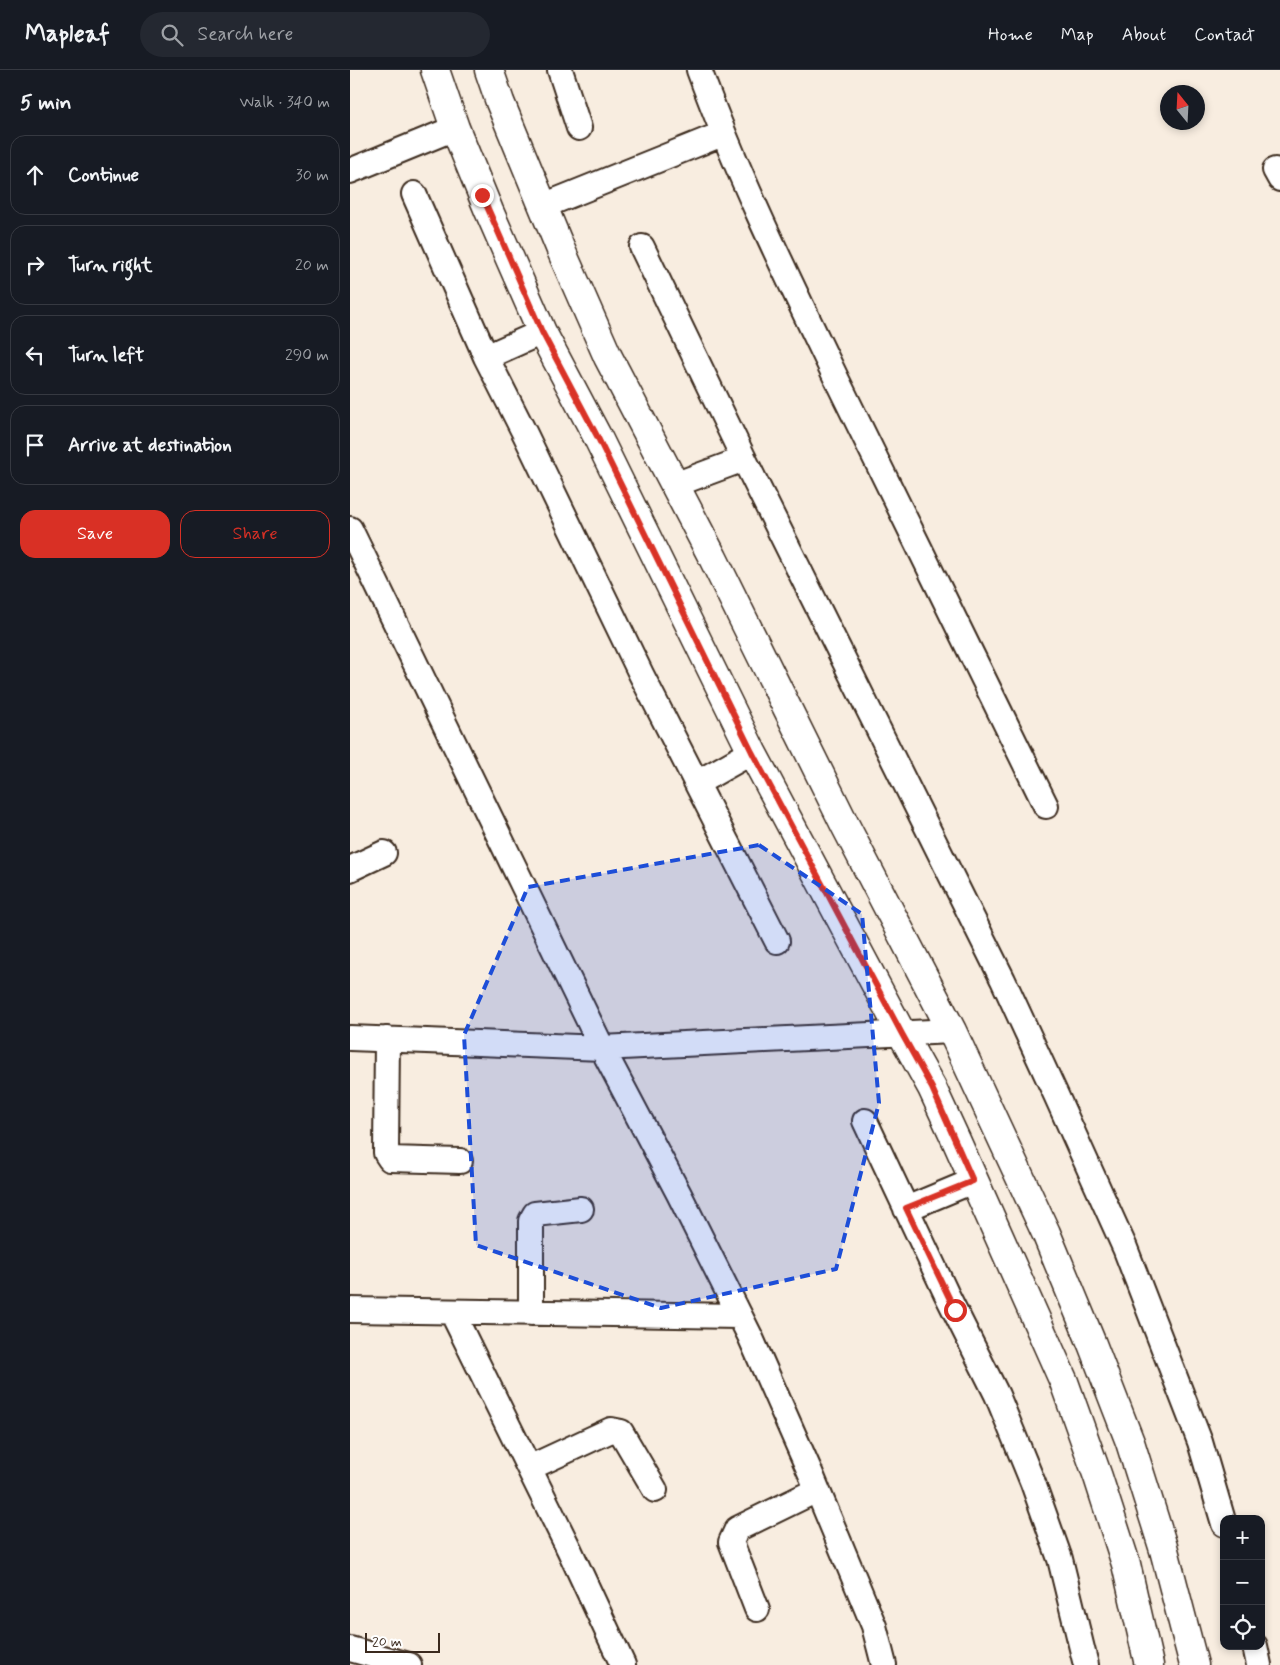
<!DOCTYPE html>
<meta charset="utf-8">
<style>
:root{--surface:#171b24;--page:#242831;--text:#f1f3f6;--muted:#9ea1a6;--line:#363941;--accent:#d93025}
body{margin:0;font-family:Mynerve,sans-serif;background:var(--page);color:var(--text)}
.controls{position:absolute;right:15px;bottom:15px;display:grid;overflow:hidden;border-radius:10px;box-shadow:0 2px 8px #0003}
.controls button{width:45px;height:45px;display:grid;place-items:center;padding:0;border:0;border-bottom:1px solid var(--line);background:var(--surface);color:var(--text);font:25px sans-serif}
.compass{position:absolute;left:810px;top:15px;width:45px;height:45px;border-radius:50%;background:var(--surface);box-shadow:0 2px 8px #0003;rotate:342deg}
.scale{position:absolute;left:15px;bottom:12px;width:75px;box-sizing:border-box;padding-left:5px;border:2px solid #3b2a1e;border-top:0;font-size:14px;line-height:18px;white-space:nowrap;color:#3b2a1e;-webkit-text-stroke:4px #fff;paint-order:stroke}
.stop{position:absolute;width:15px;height:15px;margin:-11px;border:4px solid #d93025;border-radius:50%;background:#fff}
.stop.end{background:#d93025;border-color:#fff;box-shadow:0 1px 5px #0008}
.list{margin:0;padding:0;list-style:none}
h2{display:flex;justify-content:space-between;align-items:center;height:65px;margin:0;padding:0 20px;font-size:21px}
h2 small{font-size:16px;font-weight:400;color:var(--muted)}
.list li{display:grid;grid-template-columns:32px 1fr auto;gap:15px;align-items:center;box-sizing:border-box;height:80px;margin:0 10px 10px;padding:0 10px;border:1px solid var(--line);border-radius:15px}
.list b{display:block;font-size:19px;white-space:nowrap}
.list em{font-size:16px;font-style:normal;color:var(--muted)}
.actions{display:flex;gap:10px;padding:15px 20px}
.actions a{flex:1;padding:11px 0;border:1px solid var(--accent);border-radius:15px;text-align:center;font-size:18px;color:var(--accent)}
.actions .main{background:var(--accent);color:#fff}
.icon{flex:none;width:28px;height:28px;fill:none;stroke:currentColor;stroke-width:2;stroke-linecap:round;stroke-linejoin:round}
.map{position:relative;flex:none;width:930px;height:1595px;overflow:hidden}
header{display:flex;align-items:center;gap:30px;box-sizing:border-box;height:70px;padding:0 25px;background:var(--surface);border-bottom:1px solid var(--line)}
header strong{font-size:24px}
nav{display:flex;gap:28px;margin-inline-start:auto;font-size:18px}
.search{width:350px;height:45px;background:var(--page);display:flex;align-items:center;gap:12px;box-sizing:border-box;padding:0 18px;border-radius:28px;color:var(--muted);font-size:19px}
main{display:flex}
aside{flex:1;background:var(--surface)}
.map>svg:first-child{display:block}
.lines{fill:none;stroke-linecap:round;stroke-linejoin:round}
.minor-casing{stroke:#3b2a1e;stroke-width:28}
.tertiary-casing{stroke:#3b2a1e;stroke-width:31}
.minor{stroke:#fff;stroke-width:24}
.tertiary{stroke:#fff;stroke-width:28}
.route{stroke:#d93025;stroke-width:6}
.marked{fill:#1d4ed8;fill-opacity:0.2;stroke:#1d4ed8;stroke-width:4;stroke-dasharray:10 6;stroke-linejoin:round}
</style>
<header>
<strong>Mapleaf</strong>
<div class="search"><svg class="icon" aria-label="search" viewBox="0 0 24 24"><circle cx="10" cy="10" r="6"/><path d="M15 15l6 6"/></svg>Search here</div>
<nav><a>Home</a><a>Map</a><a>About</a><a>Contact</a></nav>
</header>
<main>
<aside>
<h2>5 min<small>Walk · 340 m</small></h2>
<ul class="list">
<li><svg class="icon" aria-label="ahead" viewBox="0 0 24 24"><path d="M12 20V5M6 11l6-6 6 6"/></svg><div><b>Continue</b></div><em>30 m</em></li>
<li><svg class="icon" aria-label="right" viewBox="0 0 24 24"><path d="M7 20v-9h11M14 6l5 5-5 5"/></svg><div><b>Turn right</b></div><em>20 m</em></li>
<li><svg class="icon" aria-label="left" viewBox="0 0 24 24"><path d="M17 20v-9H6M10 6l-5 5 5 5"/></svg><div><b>Turn left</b></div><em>290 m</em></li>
<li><svg class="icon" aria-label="arrive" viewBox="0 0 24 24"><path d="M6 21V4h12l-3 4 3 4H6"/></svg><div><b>Arrive at destination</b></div></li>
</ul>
<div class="actions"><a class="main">Save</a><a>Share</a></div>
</aside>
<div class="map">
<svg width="930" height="1595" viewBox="0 0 930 1595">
<rect width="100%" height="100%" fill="#f8ede0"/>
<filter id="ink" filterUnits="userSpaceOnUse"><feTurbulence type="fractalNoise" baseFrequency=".02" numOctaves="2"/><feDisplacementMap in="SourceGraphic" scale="10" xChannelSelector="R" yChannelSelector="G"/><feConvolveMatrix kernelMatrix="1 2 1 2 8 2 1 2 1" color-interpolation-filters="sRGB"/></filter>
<g filter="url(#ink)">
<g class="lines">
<g class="minor-casing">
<path id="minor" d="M210,0L229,58
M349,0C388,106 438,208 487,310C556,452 627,594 696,736
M925,100L930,109
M0,101L105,58
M64,124L136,287L175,364L291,604L427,871
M193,136L372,64
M292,177L394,389L653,910L706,1025L775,1178L850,1372L874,1454
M136,287L192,262
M324,415L394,389
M0,459L252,978L329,1124L400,1266L460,1402L524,1556L534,1595
M347,713L402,682
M0,799L34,783
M0,968L252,978L602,961
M37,969L36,1083L40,1089L110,1091
M515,1051L596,1223L647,1325L683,1413L710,1489L736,1595
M556,1139L623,1111
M0,1240L389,1246
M102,1242L219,1479L273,1595
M181,1243V1151L185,1144L231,1139
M179,1398L261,1360L271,1362L305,1420
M407,1539L381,1472L387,1459L467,1420
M905,1576L909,1595
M0,1579L59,1595"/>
</g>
<g class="tertiary-casing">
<path id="tertiary" d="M85,0L105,58L139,141L192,262L247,366L402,682L552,964L582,1018L606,1070L714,1312L748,1407L776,1494L799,1595
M139,0L150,32L211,180L258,287L363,488L495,755L602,961L696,1163L742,1274L780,1372L814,1480L844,1595"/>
</g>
<use href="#minor" class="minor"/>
<use href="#tertiary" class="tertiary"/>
</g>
</g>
<g class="lines" filter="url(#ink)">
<path class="route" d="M132,125L192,262L247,366L402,682L552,964L582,1018L623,1111L556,1138L605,1240"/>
</g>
<path class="marked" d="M409,775L512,844L529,1033L486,1199L311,1238L126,1175L114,965L178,817Z"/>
</svg>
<div class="controls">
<button>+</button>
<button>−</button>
<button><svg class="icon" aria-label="locate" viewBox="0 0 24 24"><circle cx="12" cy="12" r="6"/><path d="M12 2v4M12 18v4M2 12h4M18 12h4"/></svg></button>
</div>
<svg class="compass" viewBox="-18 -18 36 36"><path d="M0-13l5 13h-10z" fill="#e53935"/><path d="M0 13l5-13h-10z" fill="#9ea1a6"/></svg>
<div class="scale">20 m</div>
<div class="stop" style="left:605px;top:1240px"></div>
<div class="stop end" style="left:132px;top:125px"></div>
</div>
</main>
